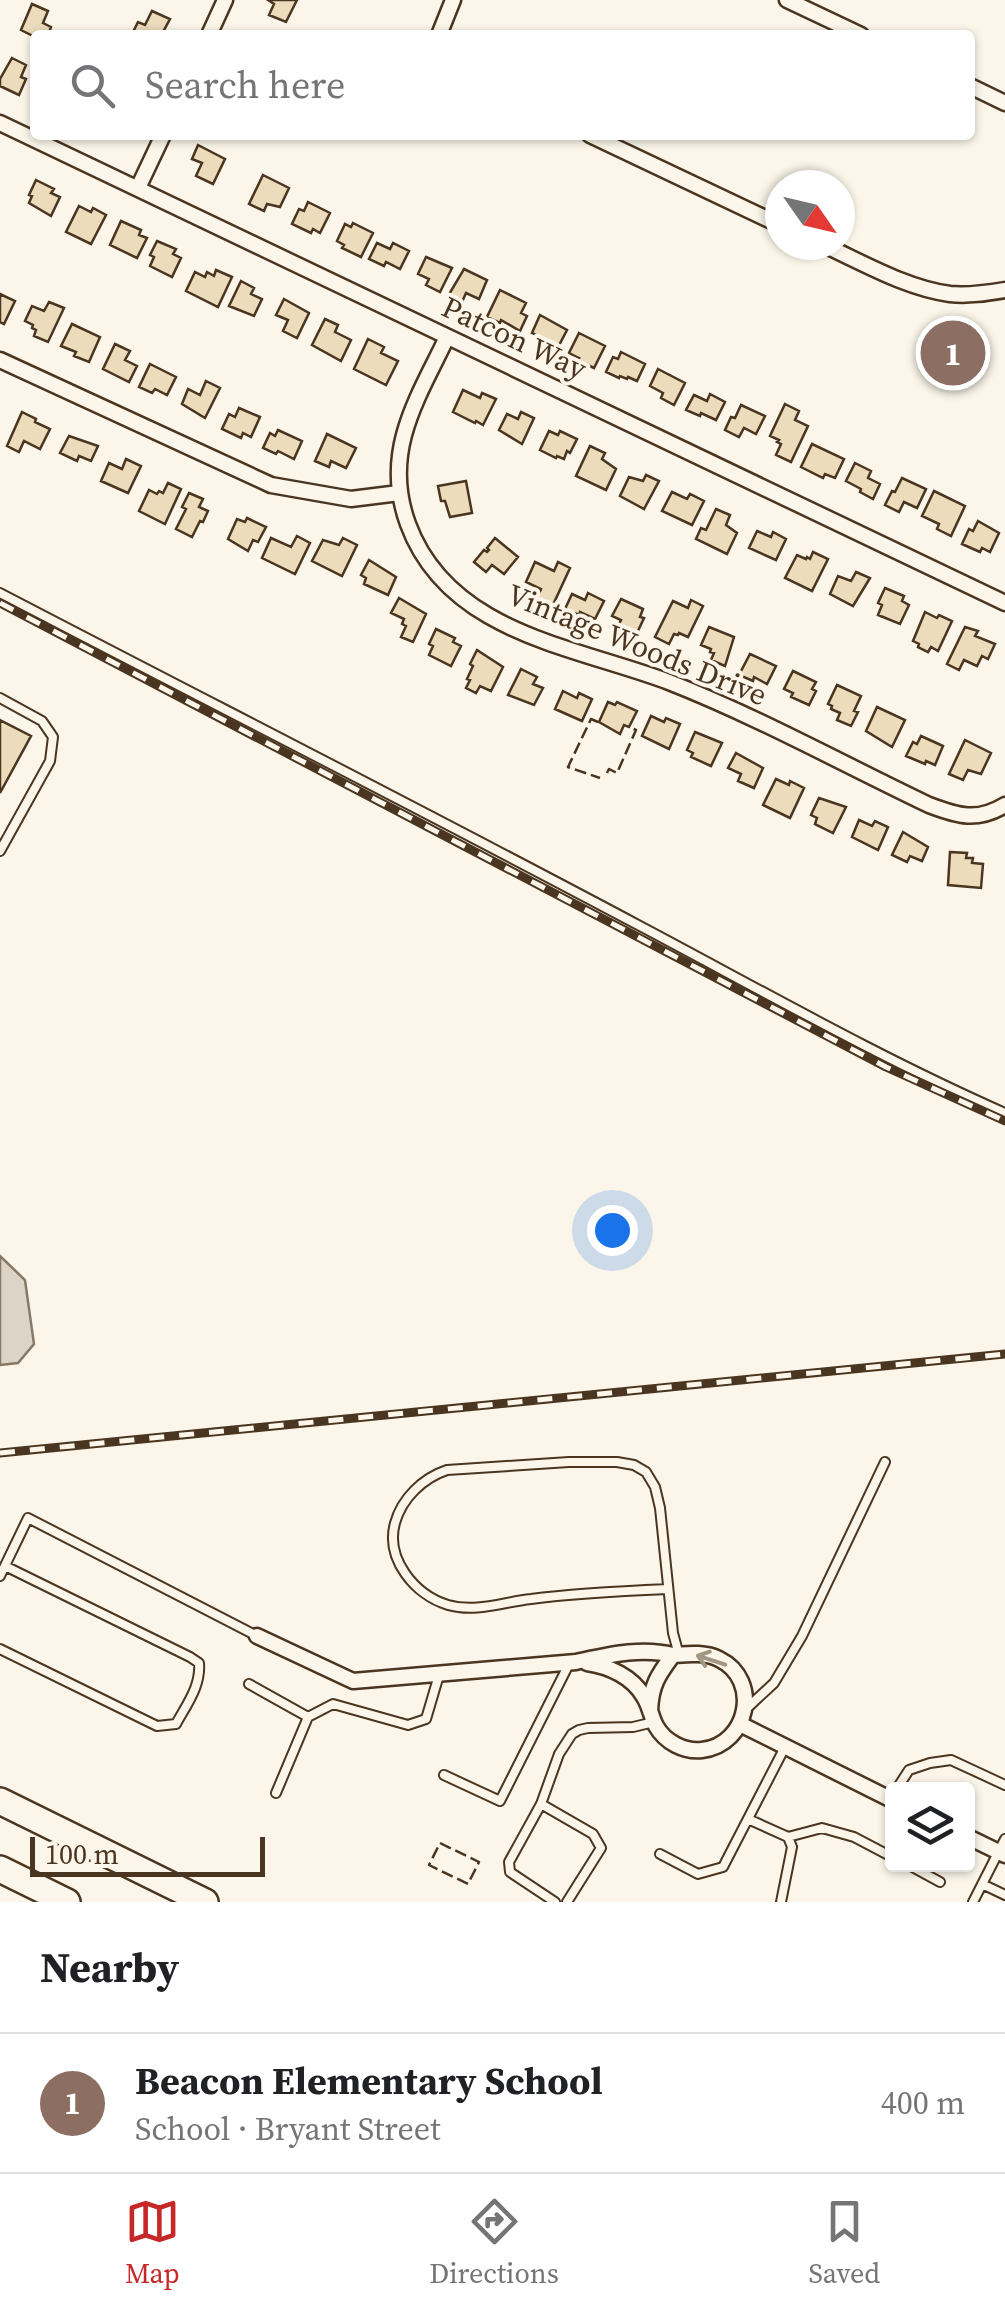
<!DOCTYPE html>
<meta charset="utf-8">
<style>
:root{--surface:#fff;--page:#f2f2f2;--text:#202124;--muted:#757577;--line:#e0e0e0;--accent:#c62828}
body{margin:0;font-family:"Source Serif 4",serif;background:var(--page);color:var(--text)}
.controls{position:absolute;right:30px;bottom:30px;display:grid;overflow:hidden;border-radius:10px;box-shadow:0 2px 8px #0004}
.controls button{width:90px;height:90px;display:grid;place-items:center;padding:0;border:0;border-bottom:2px solid var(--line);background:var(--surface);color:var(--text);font:50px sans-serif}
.compass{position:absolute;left:765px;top:170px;width:90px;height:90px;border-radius:50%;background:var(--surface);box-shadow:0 2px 8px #0004;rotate:124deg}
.scale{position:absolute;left:30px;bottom:25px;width:235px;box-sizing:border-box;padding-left:10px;border:5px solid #4a3520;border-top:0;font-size:28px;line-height:35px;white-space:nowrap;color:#4a3520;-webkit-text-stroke:8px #fbf6e9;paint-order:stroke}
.you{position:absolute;left:612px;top:1230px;width:35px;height:35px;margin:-25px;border:8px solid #fff;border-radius:50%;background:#1a73e8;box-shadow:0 0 0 15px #1a73e833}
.badge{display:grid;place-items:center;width:65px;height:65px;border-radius:50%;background:var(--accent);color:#fff;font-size:32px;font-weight:700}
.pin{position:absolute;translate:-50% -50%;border:5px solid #fff;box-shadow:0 2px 10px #0006}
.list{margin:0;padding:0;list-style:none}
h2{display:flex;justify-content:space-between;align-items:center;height:130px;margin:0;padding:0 40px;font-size:42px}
h2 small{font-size:32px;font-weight:400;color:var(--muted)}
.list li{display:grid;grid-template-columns:65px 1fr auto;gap:30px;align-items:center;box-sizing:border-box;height:140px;padding:0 40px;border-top:2px solid var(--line)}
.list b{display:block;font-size:38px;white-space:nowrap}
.list p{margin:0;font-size:32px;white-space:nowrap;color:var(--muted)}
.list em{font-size:32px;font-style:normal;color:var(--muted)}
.icon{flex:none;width:55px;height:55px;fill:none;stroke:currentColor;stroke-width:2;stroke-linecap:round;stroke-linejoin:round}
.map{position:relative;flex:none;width:1005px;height:1902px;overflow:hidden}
.search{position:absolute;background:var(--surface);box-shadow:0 2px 8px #0004;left:30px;right:30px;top:30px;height:110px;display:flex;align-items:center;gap:25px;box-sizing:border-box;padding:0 35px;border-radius:10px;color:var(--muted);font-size:38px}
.sheet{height:270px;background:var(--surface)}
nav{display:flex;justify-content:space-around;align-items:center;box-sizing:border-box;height:140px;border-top:2px solid var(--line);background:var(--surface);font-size:28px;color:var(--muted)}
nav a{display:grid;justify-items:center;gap:5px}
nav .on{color:var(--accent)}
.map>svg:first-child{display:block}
.water{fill:#dcd4c6;stroke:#887966;stroke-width:2.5}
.building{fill:#ecdcbc;stroke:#4a3520;stroke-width:2.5}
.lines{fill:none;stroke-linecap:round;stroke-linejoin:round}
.lane-casing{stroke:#4a3520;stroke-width:12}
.street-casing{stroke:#4a3520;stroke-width:19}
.highway-casing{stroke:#4a3520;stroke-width:30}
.lane{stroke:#fbf6e9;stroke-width:8}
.street{stroke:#fbf6e9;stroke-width:14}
.highway{stroke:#fbf6e9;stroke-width:25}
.rail-casing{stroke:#4a3520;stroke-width:9}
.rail{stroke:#fbf6e9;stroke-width:5;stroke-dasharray:15;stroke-linecap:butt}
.fence{stroke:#4a3520;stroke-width:2.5;stroke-dasharray:12 5;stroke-linecap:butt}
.oneway{stroke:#a29684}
.labels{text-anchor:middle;stroke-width:8;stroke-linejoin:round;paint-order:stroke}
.street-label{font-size:30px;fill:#4a3520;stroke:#fbf6e9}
</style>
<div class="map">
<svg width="1005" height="1902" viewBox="0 0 1005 1902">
<rect width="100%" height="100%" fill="#fbf6e9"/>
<path class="water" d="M0,1256L25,1280L34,1344L18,1363L0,1365Z"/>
<path class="building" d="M297,0L286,22L269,15L274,4L268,0Z
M32,4L48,11L43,23L51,27L48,35H35V37L21,30Z
M152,11L170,19L163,32L168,35L132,34L138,22L145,25Z
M12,58L26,65L21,77L26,79L19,95L0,86V79Z
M198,145L225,159L213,184L196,176L202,163L192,159Z
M263,175L289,188L280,207L267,204L264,211L249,204Z
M36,180L54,189L51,193L60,197L51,216L29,203L32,196L29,195Z
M308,202L330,213L320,233L313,229L311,233L292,224L299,209L304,211Z
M79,206L91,212L93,208L106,215L91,244L66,232Z
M121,221L141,230L139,235L147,238L137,258L110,245Z
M353,223L373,233L361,257L342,248L344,245L337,241L345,224L351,227Z
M157,241L176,249L173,254L181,258L172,277L150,266L154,257L150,255Z
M377,243L390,249L393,243L409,251L400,269L386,262L384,266L369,259Z
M426,257L452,268L440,292L426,285L429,279L418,274Z
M464,269L487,280L479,299L466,293L462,302L448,296Z
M216,270L232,277L218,307L186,291L195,272L205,277L207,272L214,276Z
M241,281L254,288L251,294L262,299L254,316L229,306Z
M500,290L526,303L521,313L527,316L520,331L501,320L500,323L487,317Z
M0,294L15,301L4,324L0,322Z
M284,299L309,313L297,338L283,331L288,320L276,315Z
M49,302L64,308L48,342L34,336L36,330L32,328L33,325L25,321L32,306L44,311Z
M540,315L567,330L556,351L543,344L545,339L532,333Z
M325,319L338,325L335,332L351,340L341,361L312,345Z
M72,324L100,337L89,362L74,356L76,352L61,346Z
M579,333L605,346L594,368L577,360L579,358L569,353Z
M368,339L384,347L381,353L398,361L386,385L354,369Z
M115,344L130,351L125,360L137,366L129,382L103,369Z
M621,352L645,364L637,381L628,377L627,379L620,376L619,378L606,372L613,357L618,359Z
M150,364L176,377L167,395L155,389L152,393L139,387Z
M658,369L685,383L674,405L661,398L663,393L650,386Z
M206,381L220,388L205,418L182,404L188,389L200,395Z
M463,390L480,398L482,393L496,399L483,425L476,421L475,423L453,412Z
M710,394L725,402L716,420L701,413L700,416L686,410L694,395L707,401Z
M785,404L799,411L795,420L808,426L791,462L776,455L781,444L777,442L779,440L770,436Z
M741,405L765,416L756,434L744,428L739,437L725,430L731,417L735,418Z
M239,408L260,417L251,437L243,433L241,438L222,429L229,414L235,417Z
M22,412L36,419L35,422L50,429L40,449L24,441L19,452L7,446Z
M521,412L534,418L522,444L499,430L507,414L518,419Z
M278,430L302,441L294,459L278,451L276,454L263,448L270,433L275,436Z
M549,431L558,435L560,431L577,439L570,453L567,451L564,459L557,456L556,458L540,450Z
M327,434L356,448L346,468L331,461L329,467L315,461Z
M69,436L98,446L91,461L79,456L77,461L60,453Z
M812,444L844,459L835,478L825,474L823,478L801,467Z
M590,446L605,453L602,459L616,469L606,490L576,476Z
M126,459L141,466L128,493L101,481L109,463L122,469Z
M855,463L871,471L868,478L880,484L873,499L860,492L861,489L846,481Z
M646,475L659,481L644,509L620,496L629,477L643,481Z
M902,478L926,489L917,508L904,502L899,512L885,505L892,491L895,492Z
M466,481L472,513L450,517L445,501H441L438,486Z
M168,483L181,489L165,524L139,511L149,490L157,494L159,491L163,493Z
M934,491L965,506L951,536L937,529L939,524L922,516Z
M672,492L687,499L690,494L704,501L692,525L662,511Z
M189,493L203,499L199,507L208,511L203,522L200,521L192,537L176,529L186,509L182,507Z
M716,509L730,515L726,525L737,533L727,554L696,539L701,528L706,530Z
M247,518L266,527L258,542L253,540L248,551L228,539L237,519L245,522Z
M978,521L999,533L990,552L982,548L980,552L962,544L969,529L973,531Z
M757,531L771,537L773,532L786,539L776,560L749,548Z
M297,536L310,543L295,574L262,558L271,538L291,547Z
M343,538L357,545L342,576L312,561L323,540L339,545Z
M495,538L518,557L504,574L492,565L486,572L474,562L484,550L487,552L489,550L487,548Z
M813,552L828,559L812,591L785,578L797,555L806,559L807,557L810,559Z
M369,560L396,577L388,595L364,584L366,578L361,575Z
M535,562L554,571L558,562L570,568L552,607L536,600L541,589L526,582Z
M856,572L870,578L853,606L830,594L838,576L851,581Z
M885,588L904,596L902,601L909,605L900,624L878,615L882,605L878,603Z
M588,593L604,601L595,619L580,612L579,615L565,609L572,594L585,600Z
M399,598L426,614L413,642L401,637L406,626L402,624L404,619L391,613Z
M621,599L643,609L640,617L644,618L637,633L619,624L621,620L612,616Z
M691,600L703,606L688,637L679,633L678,635L674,634L669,644L655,637L673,601L688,608Z
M925,612L937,618L939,615L952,621L938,651L931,647L928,652L918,647L919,644L913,641Z
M709,627L734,637L725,666L711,660L714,653L710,652L711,649L701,645Z
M965,627L978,631L975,636L995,644L988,659L982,656L977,666L964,660L959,670L947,664Z
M436,629L455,638L453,642L461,646L451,666L429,655L433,646L429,644Z
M477,650L503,667L491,691L480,686L476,693L466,688L470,680L467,679L473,666L470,664Z
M750,654L776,666L767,684L754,677L753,681L739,675Z
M521,669L537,677L533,684L543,688L534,705L508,695Z
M793,671L816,682L812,689L816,691L809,705L791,697L793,693L784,689Z
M837,685L861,696L854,711L858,712L851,726L837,720L840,713L831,709L832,706L828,704Z
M563,691L577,698L579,693L592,699L582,721L555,709Z
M608,702L615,705L617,702L637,711L629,727L624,725L620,734L599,722Z
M877,707L905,720L892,747L866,731Z
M651,716L664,722L666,718L680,724L669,749L642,736Z
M0,720L31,736L0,793Z
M695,732L722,743L711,766L691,757L693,753L687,750Z
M921,736L943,746L935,765L926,761L925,764L906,756L913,742L917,744Z
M965,740L991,753L981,774L968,770L963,780L949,774Z
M736,753L763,768L754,788L738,781L741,774L728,768Z
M776,779L789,785L790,781L804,788L790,818L763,805Z
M819,798L846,807L833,833L815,824L817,818L811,815Z
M859,820L872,826L875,821L888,827L878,850L852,837Z
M903,832L928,847L922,861L910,856L907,862L892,855Z
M950,852L967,853L966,858H973L972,863L983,864L981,888L948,885Z"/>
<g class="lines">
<g class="lane-casing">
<path id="lane" d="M0,593C213,704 428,813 640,926C761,990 880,1058 1005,1113
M0,698L42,721L53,737L50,761L0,851
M0,1576L28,1518L257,1636
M668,1589C622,1591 576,1593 531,1599C503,1602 476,1613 448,1605C415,1595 385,1559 395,1523C402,1498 423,1478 447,1470L569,1462H617L634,1465L646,1472L655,1487L660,1508L673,1633L679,1655
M0,1649L157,1726L176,1724C187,1704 201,1686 199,1663L190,1657L5,1566
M249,1684L308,1717
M745,1710L774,1683L802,1636L885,1462
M444,1775L500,1801L570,1662
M896,1790L909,1770L930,1763L951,1760L1005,1785
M276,1793L308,1717L333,1704L408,1725L426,1719L439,1675
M541,1804L593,1834L601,1848L567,1902
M748,1819L788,1837L792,1847L781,1902
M788,1837L822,1828L854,1837L892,1857
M660,1854L698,1874L723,1867L785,1747
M907,1864L940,1882
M982,1884L1005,1895
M555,1902L510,1872L509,1862L541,1804L559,1754L572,1734L579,1730L588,1728L633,1727L654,1722
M973,1902L1005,1839"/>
</g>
<g class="street-casing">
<path id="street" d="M787,0L861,35
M209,35L225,0
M439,35L453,0
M970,86L1005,103
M0,123L1005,603
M590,135L780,225
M138,188L163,135
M824,245C863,263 906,288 950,294C968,296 987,293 1005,290
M447,337C432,369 413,401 404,435C396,465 397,494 408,524C448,633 573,646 669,682C758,717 843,764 929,805C958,816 977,822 1005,805
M0,360L271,485L351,499L399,493
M257,1636L353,1681L576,1662C609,1655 641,1647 673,1655
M587,1663C609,1666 633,1677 644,1697C650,1706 651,1717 656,1726C665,1742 684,1752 702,1750C748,1745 762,1680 719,1659C705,1652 688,1654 673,1655C658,1675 651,1685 650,1711
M740,1724L892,1800
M968,1837L1005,1855"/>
</g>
<g class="highway-casing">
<path id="highway" d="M0,1801L205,1902
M0,1869L67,1902"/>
</g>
<use href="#lane" class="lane"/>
<use href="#street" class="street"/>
<use href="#highway" class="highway"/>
<g class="rail-casing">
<path id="rail" d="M0,603L886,1067L1005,1121
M0,1453L1005,1354"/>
</g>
<use href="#rail" class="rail"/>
<path class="fence" d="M598,722L591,719L568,767L600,778
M607,773L609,769L617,773L636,730L629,727
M440,1843L479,1862L468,1884L429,1865Z"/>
</g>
<defs><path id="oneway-shaft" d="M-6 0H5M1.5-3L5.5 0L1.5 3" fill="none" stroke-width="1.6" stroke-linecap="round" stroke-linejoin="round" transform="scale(2.5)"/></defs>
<use class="oneway" href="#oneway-shaft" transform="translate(711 1660) rotate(-162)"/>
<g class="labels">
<g class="street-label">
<text transform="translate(514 338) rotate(25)" y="10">Patcon Way</text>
<text transform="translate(637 645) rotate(22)" y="10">Vintage Woods Drive</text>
</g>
</g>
</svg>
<div class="controls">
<button><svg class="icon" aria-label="layers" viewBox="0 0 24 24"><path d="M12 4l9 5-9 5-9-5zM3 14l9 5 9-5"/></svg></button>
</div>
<svg class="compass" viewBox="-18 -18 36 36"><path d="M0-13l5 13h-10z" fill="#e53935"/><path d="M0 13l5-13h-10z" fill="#757577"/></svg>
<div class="scale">100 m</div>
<div class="you"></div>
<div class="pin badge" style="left:953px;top:353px;background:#8d6e63">1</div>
<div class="search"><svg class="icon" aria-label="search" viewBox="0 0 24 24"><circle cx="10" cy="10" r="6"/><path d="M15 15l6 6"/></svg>Search here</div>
</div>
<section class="sheet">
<h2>Nearby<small></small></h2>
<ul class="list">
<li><span class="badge" style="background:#8d6e63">1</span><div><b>Beacon Elementary School</b><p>School · Bryant Street</p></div><em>400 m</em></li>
</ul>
</section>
<nav>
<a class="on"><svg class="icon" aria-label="map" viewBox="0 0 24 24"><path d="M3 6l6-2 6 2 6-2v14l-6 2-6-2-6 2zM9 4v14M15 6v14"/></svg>Map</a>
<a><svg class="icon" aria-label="directions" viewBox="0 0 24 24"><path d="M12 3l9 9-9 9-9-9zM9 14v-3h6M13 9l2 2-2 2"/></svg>Directions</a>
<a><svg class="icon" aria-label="saved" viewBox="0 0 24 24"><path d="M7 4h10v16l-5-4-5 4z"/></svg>Saved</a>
</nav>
